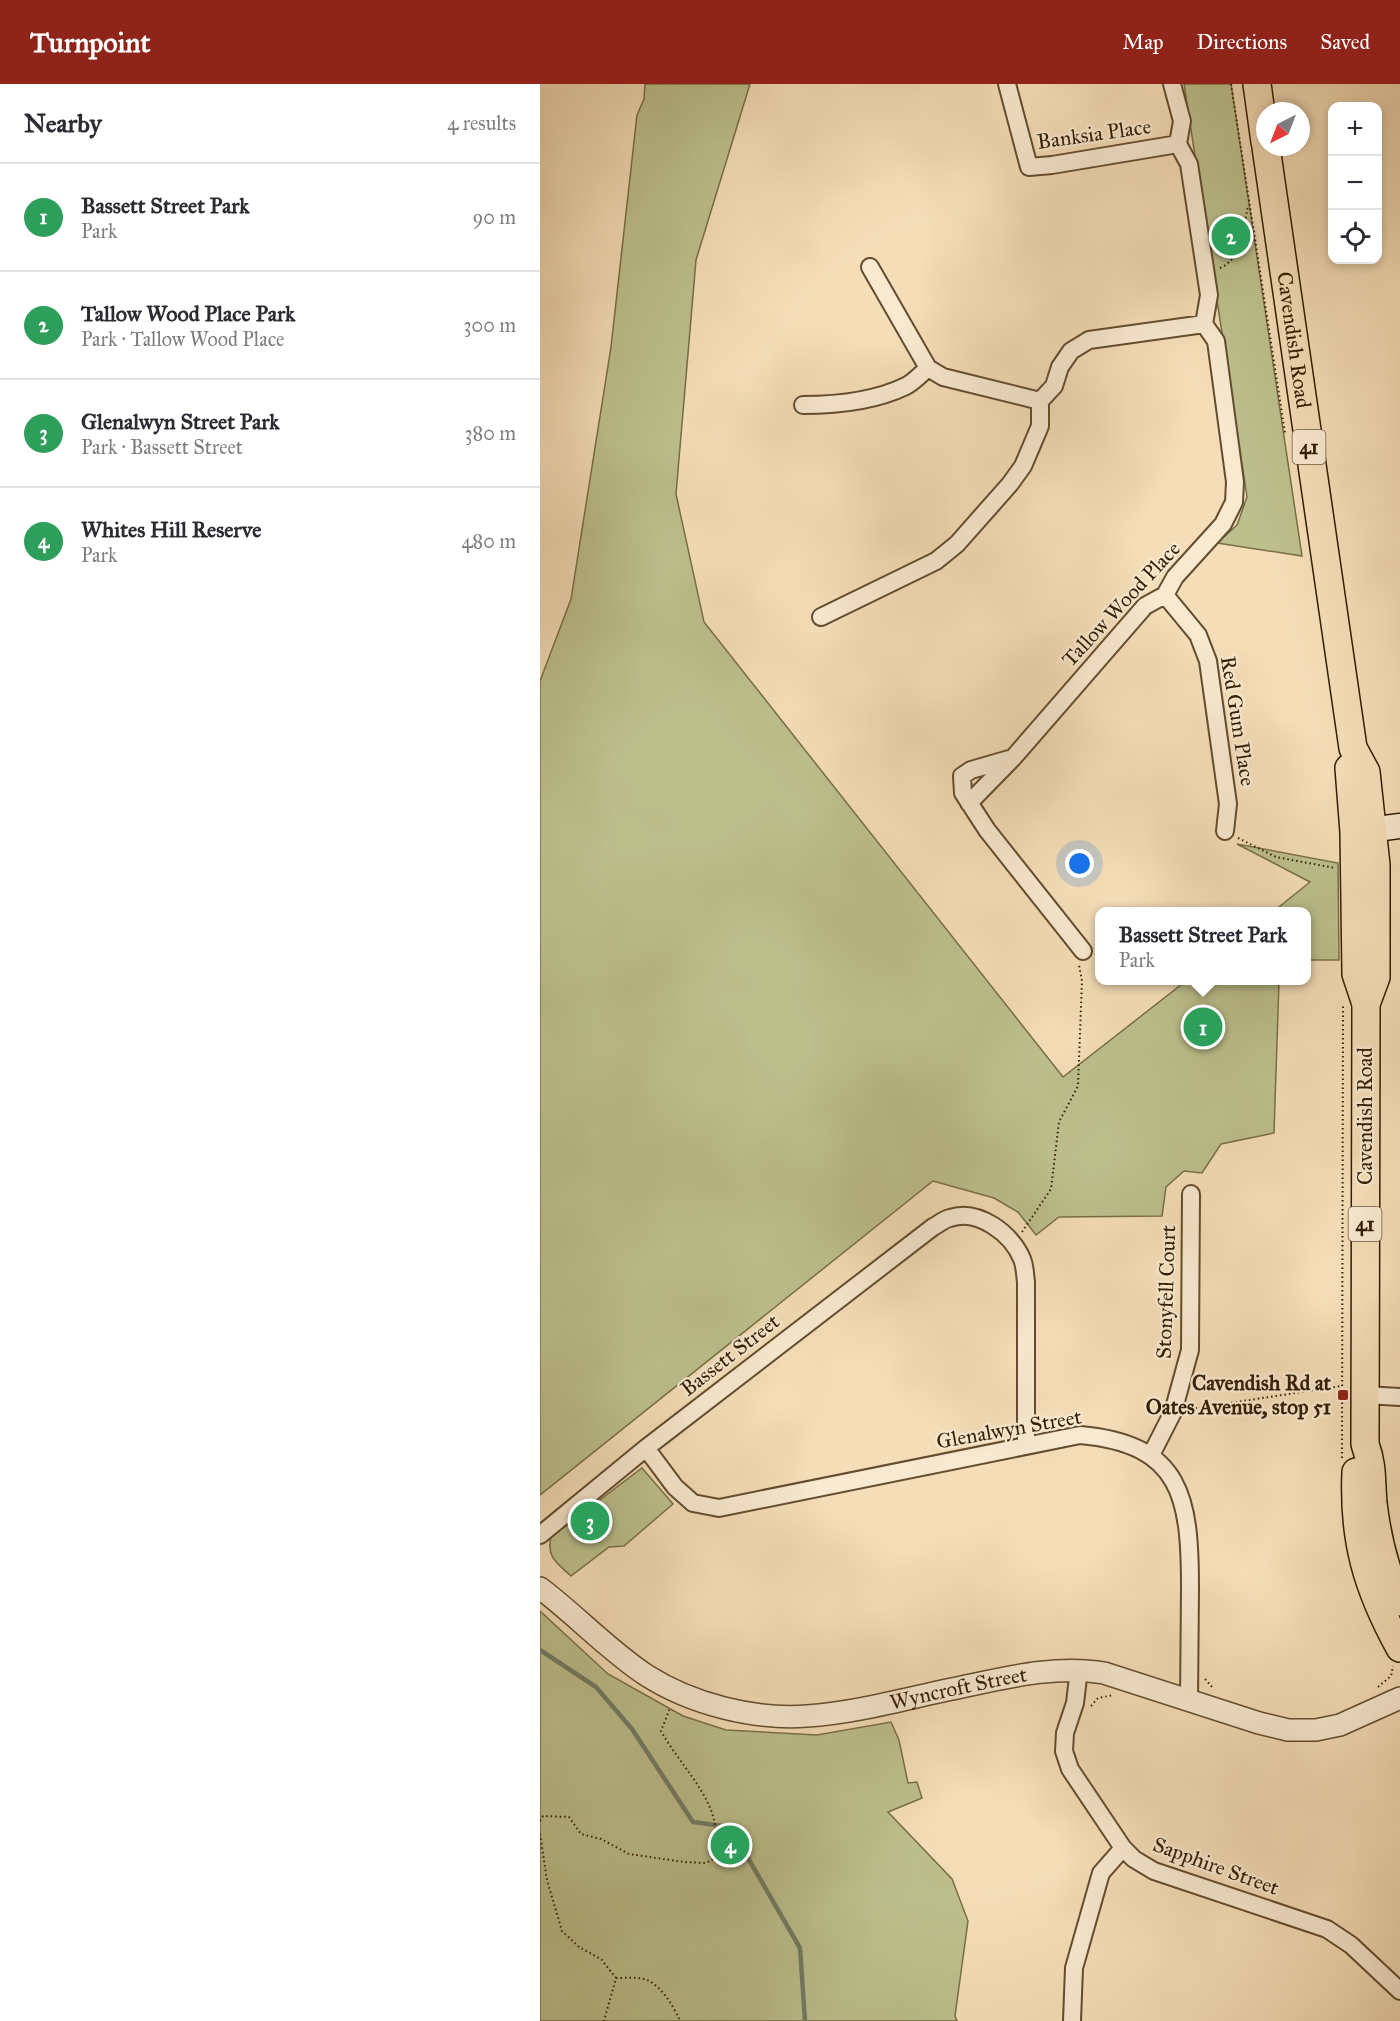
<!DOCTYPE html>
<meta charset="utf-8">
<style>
:root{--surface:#fff;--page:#f2f2f3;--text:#2b2b33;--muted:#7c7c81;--line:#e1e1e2;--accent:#8f2418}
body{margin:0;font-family:"IM FELL Great Primer",serif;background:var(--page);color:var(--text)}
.controls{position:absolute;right:18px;top:18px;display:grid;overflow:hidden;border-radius:12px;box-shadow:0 3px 9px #0003}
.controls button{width:54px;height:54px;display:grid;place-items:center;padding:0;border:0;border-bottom:2px solid var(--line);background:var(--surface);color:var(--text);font:30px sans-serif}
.compass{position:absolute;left:716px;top:18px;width:54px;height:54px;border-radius:50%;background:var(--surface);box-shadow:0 3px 9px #0003;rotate:222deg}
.you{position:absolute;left:540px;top:780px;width:21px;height:21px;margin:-15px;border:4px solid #fff;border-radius:50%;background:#1a73e8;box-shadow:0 0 0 9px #1a73e833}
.badge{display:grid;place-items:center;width:39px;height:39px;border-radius:50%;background:var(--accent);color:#fff;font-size:20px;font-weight:700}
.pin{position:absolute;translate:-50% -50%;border:3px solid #fff;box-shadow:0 2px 6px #0006}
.popup{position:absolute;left:555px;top:823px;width:216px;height:78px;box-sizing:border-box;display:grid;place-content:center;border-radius:12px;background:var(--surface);filter:drop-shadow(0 2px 4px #0005);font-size:20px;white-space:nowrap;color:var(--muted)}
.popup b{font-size:22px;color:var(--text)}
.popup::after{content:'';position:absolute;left:50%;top:100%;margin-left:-12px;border:12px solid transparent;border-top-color:var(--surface)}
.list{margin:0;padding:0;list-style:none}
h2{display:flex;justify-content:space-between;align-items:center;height:78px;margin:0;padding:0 24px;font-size:26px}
h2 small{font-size:20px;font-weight:400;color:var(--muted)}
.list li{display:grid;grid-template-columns:39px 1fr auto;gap:18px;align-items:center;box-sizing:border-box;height:108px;padding:0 24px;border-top:2px solid var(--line)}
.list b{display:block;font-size:22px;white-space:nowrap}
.list p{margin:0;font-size:20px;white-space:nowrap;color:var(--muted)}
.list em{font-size:20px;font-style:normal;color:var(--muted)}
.icon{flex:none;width:33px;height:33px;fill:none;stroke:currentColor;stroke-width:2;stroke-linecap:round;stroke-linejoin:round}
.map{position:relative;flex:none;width:860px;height:1937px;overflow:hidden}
header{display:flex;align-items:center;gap:36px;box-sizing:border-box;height:84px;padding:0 30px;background:var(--accent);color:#fff}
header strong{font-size:28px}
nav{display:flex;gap:33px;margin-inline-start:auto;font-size:21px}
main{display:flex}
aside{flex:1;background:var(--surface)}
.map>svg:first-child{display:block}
.green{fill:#bcc08d;stroke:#786e47;stroke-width:1.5}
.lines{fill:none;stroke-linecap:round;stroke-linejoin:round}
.stream{stroke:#727d66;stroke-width:4.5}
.minor-casing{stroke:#634d2e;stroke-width:20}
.tertiary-casing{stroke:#634d2e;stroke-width:24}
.secondary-casing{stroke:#331d01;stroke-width:27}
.primary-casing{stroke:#331d01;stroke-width:30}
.path{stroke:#331d01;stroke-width:2;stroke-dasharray:1.5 3;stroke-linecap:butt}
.minor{stroke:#f8e9d0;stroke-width:16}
.tertiary{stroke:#f8e9d0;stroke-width:21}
.secondary{stroke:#f8e9d0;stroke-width:24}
.primary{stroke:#f4ddb7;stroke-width:27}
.poi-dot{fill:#8f2418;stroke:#f8e9d0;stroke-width:2}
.labels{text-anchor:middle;stroke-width:4.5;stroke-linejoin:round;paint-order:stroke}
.shield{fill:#f8e9d0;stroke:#6e5a3f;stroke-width:1.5}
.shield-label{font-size:20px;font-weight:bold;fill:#331d01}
.street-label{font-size:21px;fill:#331d01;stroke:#f8e9d0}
.poi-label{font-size:21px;font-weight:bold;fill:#331d01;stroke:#f8e9d0;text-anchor:end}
</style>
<header>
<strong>Turnpoint</strong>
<nav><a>Map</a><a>Directions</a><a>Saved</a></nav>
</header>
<main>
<aside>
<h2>Nearby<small>4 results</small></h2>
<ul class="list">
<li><span class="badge" style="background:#2e9e5b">1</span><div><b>Bassett Street Park</b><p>Park</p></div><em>90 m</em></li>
<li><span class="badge" style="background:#2e9e5b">2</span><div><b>Tallow Wood Place Park</b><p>Park · Tallow Wood Place</p></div><em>300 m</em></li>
<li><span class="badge" style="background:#2e9e5b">3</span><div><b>Glenalwyn Street Park</b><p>Park · Bassett Street</p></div><em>380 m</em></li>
<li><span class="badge" style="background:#2e9e5b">4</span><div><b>Whites Hill Reserve</b><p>Park</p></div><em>480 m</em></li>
</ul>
</aside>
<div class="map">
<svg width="860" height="1937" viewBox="0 0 860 1937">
<rect width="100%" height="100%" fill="#f4ddb7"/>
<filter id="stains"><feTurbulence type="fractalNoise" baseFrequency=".00333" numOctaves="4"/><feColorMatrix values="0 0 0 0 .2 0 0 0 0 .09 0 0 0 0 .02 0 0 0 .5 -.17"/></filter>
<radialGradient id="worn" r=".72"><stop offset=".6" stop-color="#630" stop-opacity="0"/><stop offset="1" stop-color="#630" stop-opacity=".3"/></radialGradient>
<path class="green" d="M105,0H210L156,176L136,410L164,538L523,993L646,897H739L734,1049L681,1060L662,1089L644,1087L626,1103L622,1132L519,1133L496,1151L478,1128L454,1114L393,1097L0,1411V597L31,515L71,263L97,31L104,15Z
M644,0H691L762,472L677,459L697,441L707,413Z
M697,760L798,779L799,876H767L766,828L734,827L770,798Z
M102,1384L133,1420L84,1462L69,1463L31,1492C17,1479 6,1473 11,1453Z
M0,1527L68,1590L143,1632L186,1646L277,1651L351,1638L359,1656L368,1699L377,1698L382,1714L348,1728L412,1795L428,1837L415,1932L417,1937H0Z"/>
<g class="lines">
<path class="stream" d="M0,1566L56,1603L92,1645L153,1738L190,1743L260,1864L265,1937"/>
<g class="minor-casing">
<path id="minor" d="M467,0L489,83L512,81L638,60
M330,183L388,284L403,293L500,317
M263,321C297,321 335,317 366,302C374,298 381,290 388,284
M625,511L658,551L668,577L688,720L685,747
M281,533L396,477L417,460L470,400L483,382L500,342V317L514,302L520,283L531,267L549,256L664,240
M469,675L431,686L422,692L423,709L447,746L543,867
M429,719L473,674L605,522L625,511L635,493L683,440L694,418L695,398L676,257L664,240L669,211L649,80L638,60L642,37L632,0
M825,1311L860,1313
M106,1364L135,1403L153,1419L179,1424L540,1351C643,1360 650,1415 650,1505C650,1542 649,1579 649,1616
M611,1371L633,1328L650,1266L651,1110
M0,1451L106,1364L393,1143C399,1140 404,1135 410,1134C438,1124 472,1150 482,1175C485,1182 485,1191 486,1198V1361
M539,1585L535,1619L525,1649L524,1667L530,1685L583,1764L594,1775L614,1787L787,1845L811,1861L860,1907
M532,1937L534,1884L561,1789L583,1764"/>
</g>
<g class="tertiary-casing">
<g id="tertiary">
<path id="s1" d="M0,1504C36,1531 68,1566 106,1591C151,1620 214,1636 267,1632C314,1629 361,1616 407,1606C458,1596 512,1580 564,1589L719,1639L748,1646H776L800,1641L860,1614"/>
</g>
</g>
<g class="secondary-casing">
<path id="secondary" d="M815,748L860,742"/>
</g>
<g class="primary-casing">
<g id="primary">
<path d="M717,0L725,58"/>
<path id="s2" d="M726,63L813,664L826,688L836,781V893L826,920L825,1360C833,1382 831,1397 833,1419C837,1453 845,1487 860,1518"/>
<path d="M809,684L814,748L816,890L826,920"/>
<path d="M816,1388C813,1456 827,1504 860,1564"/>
</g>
</g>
<path class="path" d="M691,0L745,349
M680,184C703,174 703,145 708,122
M698,754L736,773L795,784
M482,1148L511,1105L519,1038L538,1002L542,897L539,881
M651,1325L801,1302
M802,1374L803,920
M665,1595L673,1604
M838,1603L851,1592L853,1582
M551,1622L558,1614L574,1611
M0,1737L3,1732L29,1733L41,1750L61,1755L89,1770L144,1778L165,1779L172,1776C190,1724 144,1689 121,1647L130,1624
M0,1750L7,1796L22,1847L39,1863L61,1875L76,1894L64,1937
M76,1894C84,1894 96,1893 104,1895C120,1899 134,1923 140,1937"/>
<use href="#minor" class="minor"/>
<use href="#tertiary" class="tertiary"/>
<use href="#secondary" class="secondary"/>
<use href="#primary" class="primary"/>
</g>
<rect class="poi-dot" x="797" y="1305" width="12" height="12" rx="3"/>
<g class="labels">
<g class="shield">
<rect x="752.5" y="346" width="33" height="34" rx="4.5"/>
<rect x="808.5" y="1123" width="33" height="34" rx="4.5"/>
</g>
<g class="shield-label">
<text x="769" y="370">41</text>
<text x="825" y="1147">41</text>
</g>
<g class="street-label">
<text transform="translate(554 50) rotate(-8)" y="7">Banksia Place</text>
<text dy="7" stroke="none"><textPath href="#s2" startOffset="195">Cavendish Road</textPath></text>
<text transform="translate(581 520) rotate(-47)" y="7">Tallow Wood Place</text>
<text transform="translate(698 637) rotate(81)" y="7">Red Gum Place</text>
<text transform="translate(825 1032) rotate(-90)" y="7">Cavendish Road</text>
<text transform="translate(626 1208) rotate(-88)" y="7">Stonyfell Court</text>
<text transform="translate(190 1271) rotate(-38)" y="7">Bassett Street</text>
<text transform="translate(469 1345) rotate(-10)" y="7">Glenalwyn Street</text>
<text dy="7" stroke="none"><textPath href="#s1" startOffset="460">Wyncroft Street</textPath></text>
<text transform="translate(676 1782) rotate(20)" y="7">Sapphire Street</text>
</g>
<g class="poi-label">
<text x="791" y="1306">Cavendish Rd at<tspan x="791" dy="24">Oates Avenue, stop 51</tspan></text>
</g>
</g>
<rect width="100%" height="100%" filter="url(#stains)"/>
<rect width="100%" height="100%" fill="url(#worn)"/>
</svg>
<div class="controls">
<button>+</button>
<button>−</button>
<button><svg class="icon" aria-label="locate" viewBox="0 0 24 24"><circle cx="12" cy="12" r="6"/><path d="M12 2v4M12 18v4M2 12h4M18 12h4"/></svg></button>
</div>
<svg class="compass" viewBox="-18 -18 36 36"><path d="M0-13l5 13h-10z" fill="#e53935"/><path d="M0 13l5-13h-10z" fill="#7c7c81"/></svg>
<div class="you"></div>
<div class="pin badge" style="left:663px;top:943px;background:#2e9e5b">1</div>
<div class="popup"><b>Bassett Street Park</b>Park</div>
<div class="pin badge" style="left:691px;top:152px;background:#2e9e5b">2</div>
<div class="pin badge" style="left:50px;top:1437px;background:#2e9e5b">3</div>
<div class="pin badge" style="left:190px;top:1761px;background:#2e9e5b">4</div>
</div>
</main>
